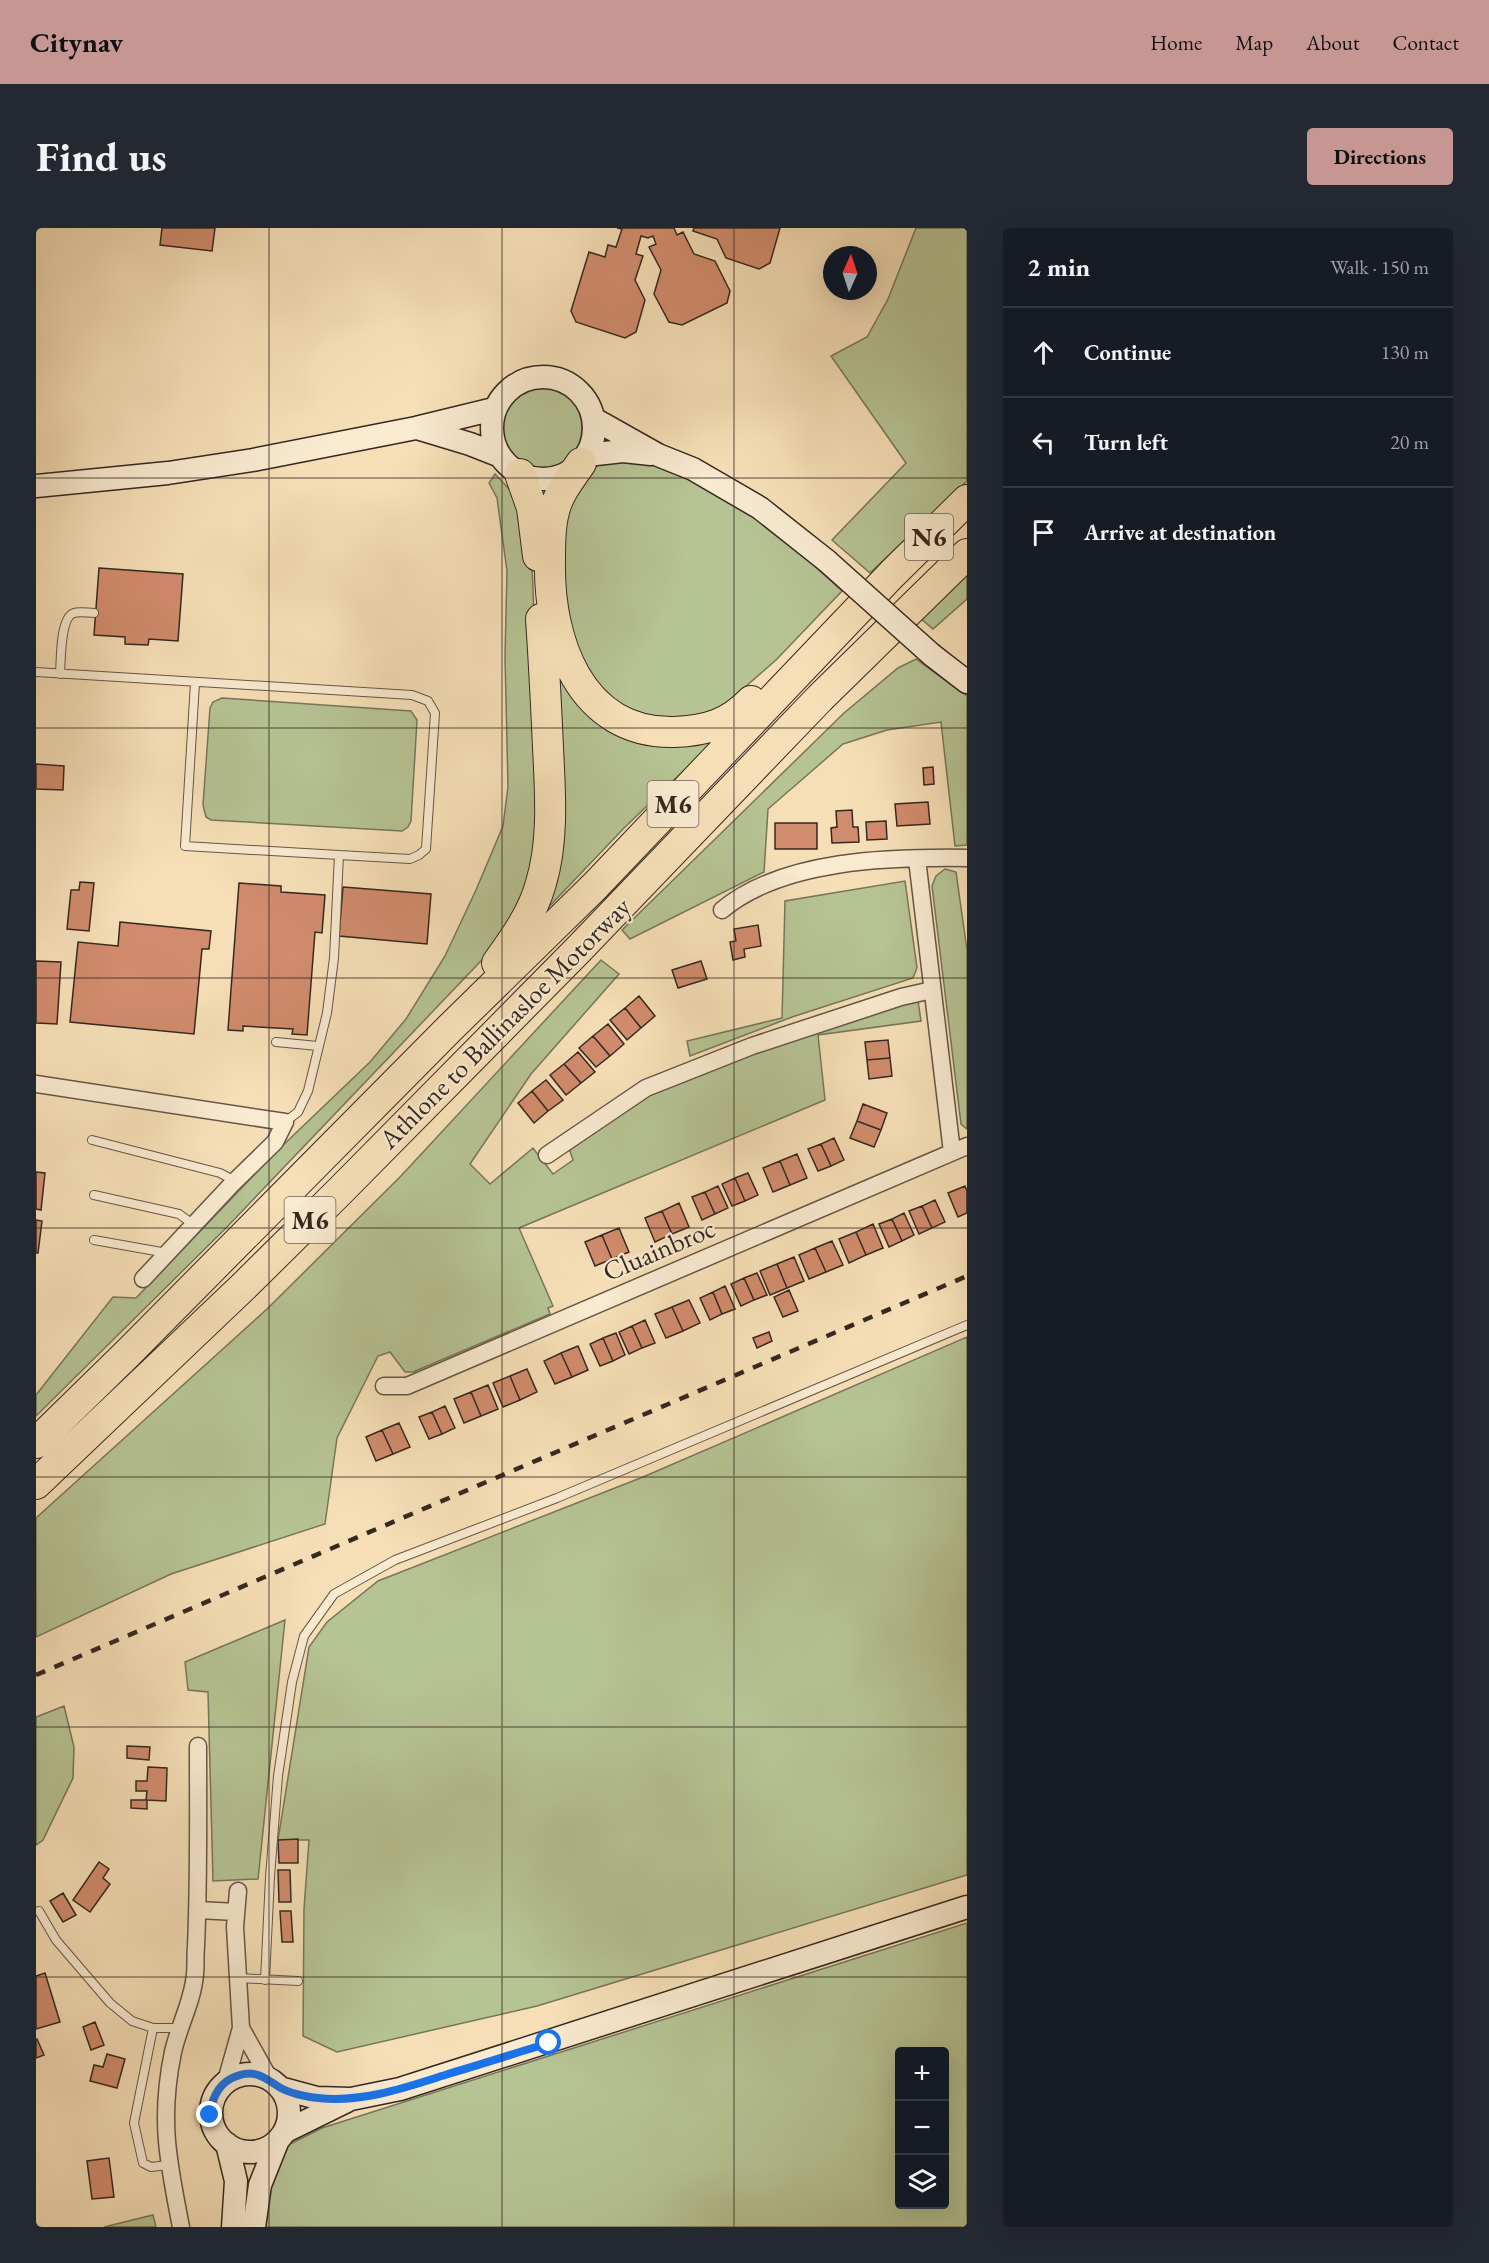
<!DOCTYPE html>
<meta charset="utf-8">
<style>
:root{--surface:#171b24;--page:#242831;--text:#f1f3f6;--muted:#9ea1a6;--line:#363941;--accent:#c59692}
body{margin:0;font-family:"EB Garamond",serif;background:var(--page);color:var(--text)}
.controls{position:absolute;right:18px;bottom:18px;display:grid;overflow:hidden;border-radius:6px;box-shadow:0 6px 24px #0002}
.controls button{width:54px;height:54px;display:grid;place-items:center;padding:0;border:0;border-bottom:2px solid var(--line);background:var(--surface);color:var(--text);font:30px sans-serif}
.compass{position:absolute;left:787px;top:18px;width:54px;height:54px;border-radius:50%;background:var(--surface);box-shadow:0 6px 24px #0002;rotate:3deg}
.stop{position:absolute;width:18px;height:18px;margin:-14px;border:4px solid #1a73e8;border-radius:50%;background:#fff}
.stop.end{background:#1a73e8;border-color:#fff;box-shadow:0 2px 6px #0008}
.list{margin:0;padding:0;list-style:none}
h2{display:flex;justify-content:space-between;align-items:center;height:78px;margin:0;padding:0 24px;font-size:26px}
h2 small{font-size:20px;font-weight:400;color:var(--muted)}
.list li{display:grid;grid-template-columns:39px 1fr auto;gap:18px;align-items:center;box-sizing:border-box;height:90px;padding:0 24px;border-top:2px solid var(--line)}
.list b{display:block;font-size:22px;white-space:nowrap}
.list em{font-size:20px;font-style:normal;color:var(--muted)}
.icon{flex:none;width:33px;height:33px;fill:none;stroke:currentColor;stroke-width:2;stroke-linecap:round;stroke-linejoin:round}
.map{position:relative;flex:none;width:931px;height:1999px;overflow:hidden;border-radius:6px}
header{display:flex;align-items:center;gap:36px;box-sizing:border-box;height:84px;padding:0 30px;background:var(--accent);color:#111}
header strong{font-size:28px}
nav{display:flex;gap:33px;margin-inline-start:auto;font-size:21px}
.intro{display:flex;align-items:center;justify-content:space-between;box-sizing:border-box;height:144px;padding:0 36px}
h1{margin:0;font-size:42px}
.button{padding:15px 27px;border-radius:6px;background:var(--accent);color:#111;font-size:21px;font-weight:700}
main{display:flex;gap:36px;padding:0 36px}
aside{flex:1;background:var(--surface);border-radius:6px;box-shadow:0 6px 24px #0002}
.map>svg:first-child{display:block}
.green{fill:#b6c393;stroke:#76765a;stroke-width:1.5;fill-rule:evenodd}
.building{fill:#d18c6d;stroke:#352820;stroke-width:1.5}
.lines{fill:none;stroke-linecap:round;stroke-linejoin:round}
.lane-casing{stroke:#655646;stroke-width:10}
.street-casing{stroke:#655646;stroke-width:19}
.secondary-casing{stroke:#352820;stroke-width:25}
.highway-casing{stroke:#352820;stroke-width:32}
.lane{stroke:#f9ead0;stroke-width:8}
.street{stroke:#f9ead0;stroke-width:16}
.secondary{stroke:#f9ead0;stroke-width:22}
.highway{stroke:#f6dfb7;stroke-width:30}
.rail{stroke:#352820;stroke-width:4.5;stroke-dasharray:10 10;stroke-linecap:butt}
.secondary-bridge-casing{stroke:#352820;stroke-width:25;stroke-linecap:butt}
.secondary-bridge{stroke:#f9ead0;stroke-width:22}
.route{stroke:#1a73e8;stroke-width:8}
.grid{fill:none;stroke:#352820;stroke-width:1.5;stroke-opacity:0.55}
.labels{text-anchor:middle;stroke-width:4.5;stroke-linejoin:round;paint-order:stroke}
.shield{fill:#f9ead0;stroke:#706255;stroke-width:1.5}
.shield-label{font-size:26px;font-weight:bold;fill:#352820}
.street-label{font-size:27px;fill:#352820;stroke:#f9ead0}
</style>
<header>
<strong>Citynav</strong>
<nav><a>Home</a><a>Map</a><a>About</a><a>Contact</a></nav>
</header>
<div class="intro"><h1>Find us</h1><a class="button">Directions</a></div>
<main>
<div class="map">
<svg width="931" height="1999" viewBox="0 0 931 1999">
<rect width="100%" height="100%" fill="#f6dfb7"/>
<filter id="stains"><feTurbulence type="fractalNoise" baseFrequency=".00333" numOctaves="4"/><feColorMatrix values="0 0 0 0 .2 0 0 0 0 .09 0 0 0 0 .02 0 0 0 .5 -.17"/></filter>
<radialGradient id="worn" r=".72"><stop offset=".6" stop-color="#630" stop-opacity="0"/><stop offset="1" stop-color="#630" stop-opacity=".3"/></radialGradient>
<path class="green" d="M880,0H931V253L834,345L796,312L870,235L795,128L831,109L852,71Z
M462 200a42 42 0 1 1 84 0a42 42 0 1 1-84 0Z
M605,231C637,240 679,259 706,278C742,303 774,334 806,363L740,432L685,480L668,487L622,490L579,476L549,450L527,381V290L551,245L567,234Z
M459,246L475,263L495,312L504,539L497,646L463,714L190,1000L0,1188V1167L77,1069L100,1070L242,922L334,834L370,791L409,728L440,662L467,598L472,559L469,429L471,343L461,270L453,255Z
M931,347V371L897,401L884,390Z
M880,431L931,468V617L919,618L905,494L851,502L807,516L732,581L728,644L594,711L586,702L808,485L862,440Z
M514,433L554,481L690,502L588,600L506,686Z
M186,470L375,483L381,492L375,593L372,599L366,603L175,592L170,589L167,577L174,480L177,474Z
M909,641L920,644L931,722V901L925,896L896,658L900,648Z
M869,653L881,740L877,750L756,789L654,828L651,813L746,790L749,673Z
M565,732L583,746L495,846L434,936L454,956L497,920L517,946L537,932L533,920L610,867L640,854L816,790L882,773L885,793L782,807L789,872L483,1000L517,1078L512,1080L514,1086L377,1144H369L354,1124L342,1128L301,1210L289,1296L135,1346L0,1409V1290L231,1081L364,949Z
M931,1109V1647L501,1778L301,1824L267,1808L268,1681L273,1612H242L273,1419L291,1394L342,1353L607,1249Z
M249,1392L222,1651L177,1653L172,1464L152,1462L149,1434Z
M28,1478L38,1519L37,1550L7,1612L0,1617V1489Z
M931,1695V1999H225L227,1977L246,1920L286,1900ZM864,1824H908V1976H864Z
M117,1987L120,1999H68Z"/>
<path class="building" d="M126,0H179L176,23L124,17Z
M581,0H638L641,7L647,4L658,26L679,33L694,63L691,75L646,97L633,94L618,66L625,42L613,19L620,16L617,8L612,10L605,8L600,26L607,28L599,52L609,72L600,104L589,110L540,94L535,83L553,24L569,29L572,17L580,19L586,1Z
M658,0H744L734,35L723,41L690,30L681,11L657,3Z
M63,340L147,346L142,413L113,411L112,417L89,416V409L58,407Z
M0,536L28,538L27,562L0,561Z
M897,539L898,556L888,557L887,540Z
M892,574L894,596L861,598L859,576Z
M816,582L817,599H822L823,614L796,615L795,600L801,599L800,583Z
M850,593L851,611L831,612L830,594Z
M739,595H781V621H739Z
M44,654L58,655L53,703L31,701L35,662H43Z
M203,655L245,658V664L289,667L286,705L279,704L271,807L256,806L257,801L207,798V803L192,802Z
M307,659L395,666L391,716L303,708Z
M84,694L175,703L173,721H166L158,806L34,794L42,714L82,718Z
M722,697L725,718L708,721L709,729L697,732L694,714L700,713L698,701Z
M0,733L25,734L21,796L0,795Z
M665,733L671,751L642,760L636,742Z
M603,768L619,788L605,800L589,780Z
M589,780L605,800L591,812L574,792Z
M572,796L588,816L574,828L557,808Z
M557,808L574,828L560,839L543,820Z
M852,812L854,830L831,832L829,814Z
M542,824L559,844L545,855L528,836Z
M854,830L856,848L833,851L831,832Z
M528,836L545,855L530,867L514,847Z
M510,852L527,872L512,883L496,863Z
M496,863L512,883L498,895L482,875Z
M827,876L851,885L845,902L821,893Z
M821,893L845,902L838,919L814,910Z
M798,910L808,932L795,938L785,916Z
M785,916L795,938L782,943L772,921Z
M761,926L771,950L754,957L744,933Z
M744,933L754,957L737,964L727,940Z
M0,944L9,945L5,982L0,981Z
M712,945L722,967L709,973L699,950Z
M699,950L709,973L696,978L686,956Z
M682,958L692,980L679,986L669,964Z
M929,958L931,963V985L922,989L912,965Z
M669,964L679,986L666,992L656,969Z
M899,972L909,994L896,1000L886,978Z
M643,975L653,999L636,1006L626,983Z
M886,978L896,1000L883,1006L873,983Z
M626,983L636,1006L619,1014L609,990Z
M868,985L878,1007L866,1013L856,991Z
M856,991L866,1013L853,1019L843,996Z
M0,992L6,993L2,1025H0Z
M837,996L847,1020L830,1027L820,1004Z
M583,1000L593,1024L576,1031L566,1007Z
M820,1004L830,1027L813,1035L803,1011Z
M566,1007L576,1031L559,1038L549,1014Z
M796,1013L807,1037L790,1044L779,1020Z
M779,1020L790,1044L773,1051L763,1027Z
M758,1029L768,1053L751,1060L741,1036Z
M741,1036L751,1060L734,1067L724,1043Z
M721,1045L731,1067L718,1072L708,1050Z
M708,1050L718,1072L705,1078L695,1056Z
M689,1058L699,1081L686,1086L677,1064Z
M753,1062L762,1083L747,1089L738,1069Z
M677,1064L686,1086L674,1092L664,1070Z
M653,1072L664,1095L647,1103L636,1079Z
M636,1079L647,1103L630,1110L619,1086Z
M609,1092L619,1115L606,1120L596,1098Z
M596,1098L606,1120L593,1126L583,1104Z
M733,1104L736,1113L721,1120L717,1110Z
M580,1105L589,1127L577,1133L567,1110Z
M567,1110L577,1133L564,1138L554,1116Z
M542,1118L552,1142L536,1149L525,1125Z
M525,1125L536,1149L519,1156L508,1133Z
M491,1141L501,1164L484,1172L474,1148Z
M474,1148L484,1172L467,1179L457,1155Z
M452,1157L462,1181L445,1188L435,1164Z
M435,1164L445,1188L428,1195L418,1171Z
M409,1178L419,1200L406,1206L396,1184Z
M396,1184L406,1206L393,1211L383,1189Z
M363,1195L374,1219L357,1226L346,1202Z
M346,1202L357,1226L340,1233L330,1209Z
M91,1518L114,1519L113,1532L91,1530Z
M112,1539L131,1540L130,1573L110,1572L111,1563H100V1553H111Z
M95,1572H111V1581L95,1580Z
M262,1611V1635H243L242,1612Z
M63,1634L73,1641L67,1650L74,1656L54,1684L37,1672Z
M242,1642H254L255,1674H243Z
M27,1665L40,1687L27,1694L14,1673Z
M244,1683H255L257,1714H246Z
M9,1745L24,1794L0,1801V1748Z
M59,1794L68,1817L55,1822L47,1799Z
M1,1811L8,1827L0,1830V1812Z
M71,1826L89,1831L81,1860L54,1853L58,1837L67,1839Z
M73,1930L78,1969L56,1971L51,1933Z"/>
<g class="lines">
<g class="lane-casing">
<path id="lane" d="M0,444L376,467L392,473L399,485L390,621L383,627L374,631L303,627
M24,446C25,432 24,389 38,385C43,383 52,385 58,385
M159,455L149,618L303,627L298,730L291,785L272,863L262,884L249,894
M240,814L282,818
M56,912L184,945L199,953
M58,967L143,986L158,997
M58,1012L131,1025
M3,1683L20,1712L74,1775L96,1793L117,1800H144
M202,1750L262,1753
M229,1752L234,1649L242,1548L256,1454L268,1408L298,1366L359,1332L521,1270L931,1097
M117,1800L98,1895L107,1935L115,1939L132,1937"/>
</g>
<g class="street-casing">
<path id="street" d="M881,631L916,924
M686,682C747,631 855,629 931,630
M0,856L249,894L239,914L196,956L107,1051
M511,927L610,860L716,818L865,769L896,762
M348,1158H371L931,918
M162,1682L200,1684
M205,1800L233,1850
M190,1853L205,1800L199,1699L202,1663
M145,1999C132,1933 123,1891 137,1824C143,1797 157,1773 159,1746C160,1737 159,1727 160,1718C163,1652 162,1585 162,1518"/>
</g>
<g class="secondary-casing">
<path id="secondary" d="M456 200a51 51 0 1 1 102 0a51 51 0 1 1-102 0Z
M558,191L622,227L657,241L724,280L791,333
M381,200L434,216L462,227
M551,227L587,223L615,226
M0,258L132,245L217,232L380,200L458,181
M896,427L931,454
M175 1885a39 39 0 1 1 78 0a39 39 0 1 1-78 0Z
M244,1860L281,1870L315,1871L364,1861L931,1679
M248,1904L311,1873
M191,1916L200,1953L197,1999
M218,1999L224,1957L242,1912"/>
</g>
<g class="highway-casing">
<path id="highway" d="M545,235C537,247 526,260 521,274C514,292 514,313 514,332C512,412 544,506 638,504C670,503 693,496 715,473
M484,246L496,280L502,328
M461,735C479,710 497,685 505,655C518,612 514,563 512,519C510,476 508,433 505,391
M0,1215L93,1124L414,800L559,658L856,346L931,272
M0,1256L210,1056L304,963L542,722L784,470L931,326"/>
</g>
<use href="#lane" class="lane"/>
<use href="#street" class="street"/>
<use href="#secondary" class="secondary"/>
<use href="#highway" class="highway"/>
<path class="rail" d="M0,1447L931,1048"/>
<g class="secondary-bridge-casing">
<path id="secondary-bridge" d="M791,333L896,427"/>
</g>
<use href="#secondary-bridge" class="secondary-bridge"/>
</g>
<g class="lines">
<path class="route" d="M174,1887C176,1869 183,1854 201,1848C219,1841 229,1850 243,1859C252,1865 271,1869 282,1870C327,1875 371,1859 412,1846C446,1836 480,1825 513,1815"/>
</g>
<path class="grid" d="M233,0V1999M466,0V1999M698,0V1999M0,250H931M0,500H931M0,750H931M0,1000H931M0,1249H931M0,1499H931M0,1749H931"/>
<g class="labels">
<g class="shield">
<rect x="869" y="286" width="48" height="46" rx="4.5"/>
<rect x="611.5" y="553" width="51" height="46" rx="4.5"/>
<rect x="248.5" y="969" width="51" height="46" rx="4.5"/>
</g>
<g class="shield-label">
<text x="893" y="318">N6</text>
<text x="637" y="585">M6</text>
<text x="274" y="1001">M6</text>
</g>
<g class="street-label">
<text transform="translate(469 795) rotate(-45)" y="9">Athlone to Ballinasloe Motorway</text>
<text transform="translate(623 1022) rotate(-23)" y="9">Cluainbroc</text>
</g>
</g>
<rect width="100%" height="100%" filter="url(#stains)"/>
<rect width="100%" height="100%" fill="url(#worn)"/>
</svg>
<div class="controls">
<button>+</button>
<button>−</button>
<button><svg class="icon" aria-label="layers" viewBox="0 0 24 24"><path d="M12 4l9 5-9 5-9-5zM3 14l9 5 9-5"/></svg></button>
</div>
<svg class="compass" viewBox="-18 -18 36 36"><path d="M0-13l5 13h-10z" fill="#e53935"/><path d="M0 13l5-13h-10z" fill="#9ea1a6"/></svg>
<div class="stop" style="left:513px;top:1815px"></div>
<div class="stop end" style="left:174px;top:1887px"></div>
</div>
<aside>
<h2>2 min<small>Walk · 150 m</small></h2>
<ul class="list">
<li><svg class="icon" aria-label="ahead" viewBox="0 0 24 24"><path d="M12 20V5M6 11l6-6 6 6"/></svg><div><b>Continue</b></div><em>130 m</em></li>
<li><svg class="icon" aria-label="left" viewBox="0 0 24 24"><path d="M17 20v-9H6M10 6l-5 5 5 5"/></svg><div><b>Turn left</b></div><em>20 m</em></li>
<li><svg class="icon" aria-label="arrive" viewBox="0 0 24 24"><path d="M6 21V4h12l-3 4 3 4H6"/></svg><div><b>Arrive at destination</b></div></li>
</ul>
</aside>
</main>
